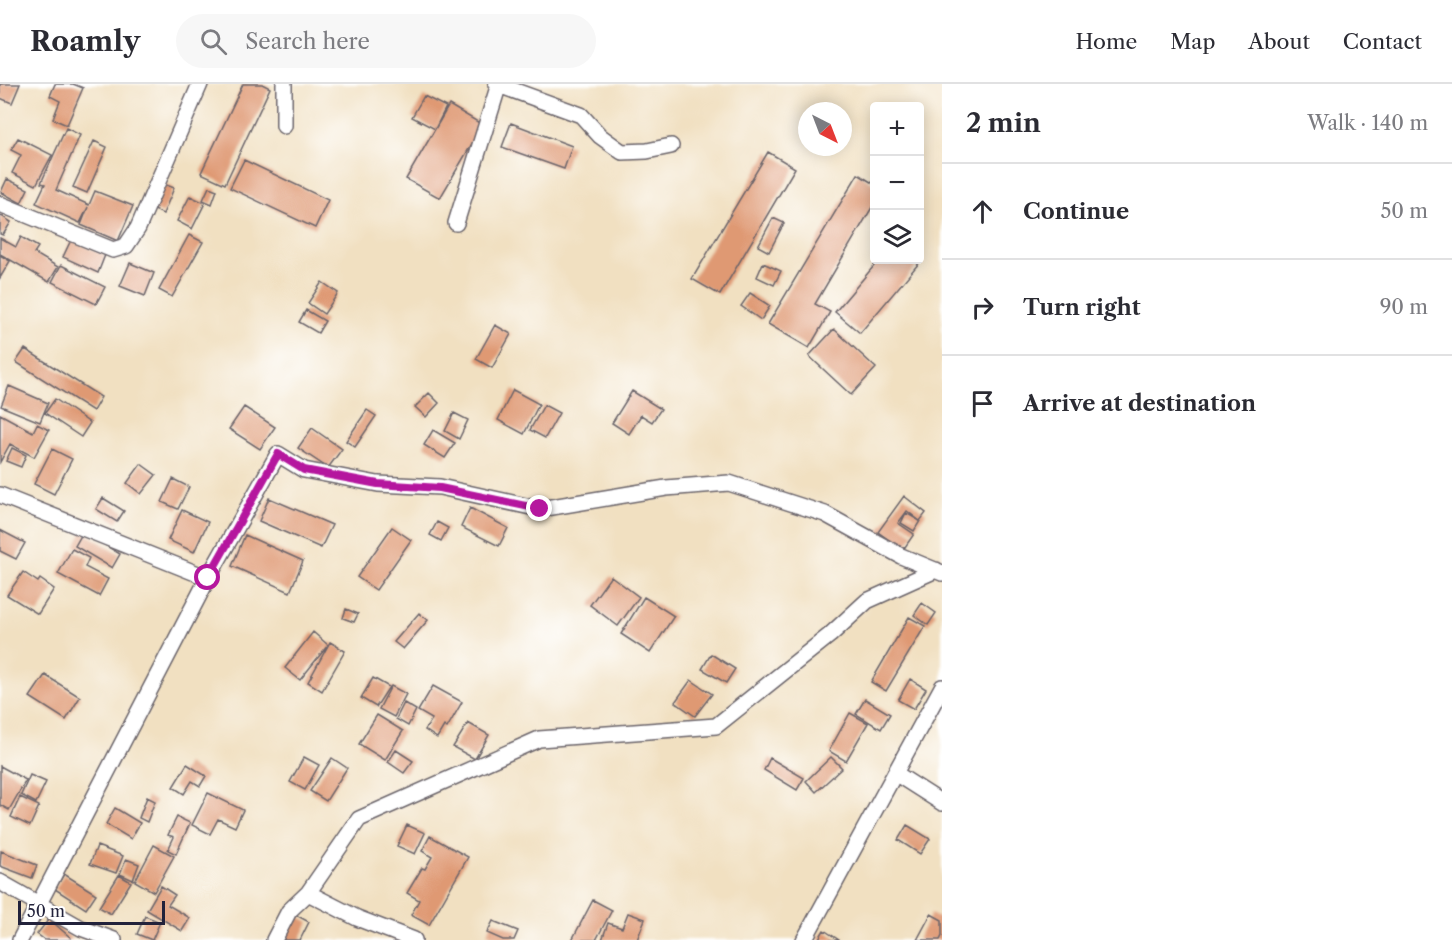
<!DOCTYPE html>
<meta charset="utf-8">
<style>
:root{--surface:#fff;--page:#f7f7f7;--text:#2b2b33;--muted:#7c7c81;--line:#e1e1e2}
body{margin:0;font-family:"Libre Caslon Text",serif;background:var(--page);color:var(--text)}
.controls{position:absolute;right:18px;top:18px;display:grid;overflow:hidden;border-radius:6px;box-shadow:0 3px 15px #0003}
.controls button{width:54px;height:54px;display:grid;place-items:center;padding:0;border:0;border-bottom:2px solid var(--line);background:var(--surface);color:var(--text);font:30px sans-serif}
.compass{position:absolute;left:798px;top:18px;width:54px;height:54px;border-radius:50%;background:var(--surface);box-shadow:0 3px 15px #0003;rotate:138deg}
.scale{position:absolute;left:18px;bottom:15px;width:147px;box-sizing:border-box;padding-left:6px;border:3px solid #22223b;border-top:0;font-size:16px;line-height:21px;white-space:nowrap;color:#22223b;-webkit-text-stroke:4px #fff;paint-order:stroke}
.stop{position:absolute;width:18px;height:18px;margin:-14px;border:4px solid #b5179e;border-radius:50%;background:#fff}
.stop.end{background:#b5179e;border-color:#fff;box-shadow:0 2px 6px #0008}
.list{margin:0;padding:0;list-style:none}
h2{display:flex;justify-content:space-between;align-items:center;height:78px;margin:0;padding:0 24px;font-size:26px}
h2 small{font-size:20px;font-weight:400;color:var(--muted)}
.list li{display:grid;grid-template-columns:39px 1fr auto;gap:18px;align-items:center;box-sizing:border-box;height:96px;padding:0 24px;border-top:2px solid var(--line)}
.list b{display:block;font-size:22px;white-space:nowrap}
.list em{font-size:20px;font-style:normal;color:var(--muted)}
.icon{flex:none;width:33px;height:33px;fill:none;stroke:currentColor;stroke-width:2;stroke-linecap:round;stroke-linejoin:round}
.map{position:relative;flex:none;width:942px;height:856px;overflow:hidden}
header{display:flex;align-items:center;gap:36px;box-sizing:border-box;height:84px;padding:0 30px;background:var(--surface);border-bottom:2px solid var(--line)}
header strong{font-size:28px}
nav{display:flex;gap:33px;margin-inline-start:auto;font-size:21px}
.search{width:420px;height:54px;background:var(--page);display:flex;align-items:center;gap:15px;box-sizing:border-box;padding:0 21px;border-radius:33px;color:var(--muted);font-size:22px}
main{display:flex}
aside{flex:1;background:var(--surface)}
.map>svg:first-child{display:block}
.building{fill:#df9973}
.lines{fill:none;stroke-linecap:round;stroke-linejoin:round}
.minor-casing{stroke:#6a646a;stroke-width:18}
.minor{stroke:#fff;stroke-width:15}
.route{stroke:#b5179e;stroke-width:8}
</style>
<header>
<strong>Roamly</strong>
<div class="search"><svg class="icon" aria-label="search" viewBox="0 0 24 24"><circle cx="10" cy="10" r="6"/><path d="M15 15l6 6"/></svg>Search here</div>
<nav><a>Home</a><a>Map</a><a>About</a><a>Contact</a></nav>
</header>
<main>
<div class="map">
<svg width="942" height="856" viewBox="0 0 942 856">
<rect width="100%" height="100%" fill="#fff"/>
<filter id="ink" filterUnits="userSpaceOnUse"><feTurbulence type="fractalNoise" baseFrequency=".0167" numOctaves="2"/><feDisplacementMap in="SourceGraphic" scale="12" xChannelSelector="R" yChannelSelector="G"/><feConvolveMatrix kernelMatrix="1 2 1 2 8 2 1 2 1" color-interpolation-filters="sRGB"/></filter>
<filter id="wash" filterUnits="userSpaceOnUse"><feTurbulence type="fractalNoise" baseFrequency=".008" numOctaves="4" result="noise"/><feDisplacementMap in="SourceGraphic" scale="24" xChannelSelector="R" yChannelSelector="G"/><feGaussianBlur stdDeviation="1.35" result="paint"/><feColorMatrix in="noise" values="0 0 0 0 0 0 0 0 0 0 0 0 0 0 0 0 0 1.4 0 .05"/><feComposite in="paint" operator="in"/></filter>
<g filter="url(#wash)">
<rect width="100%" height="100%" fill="#f1e0c1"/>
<g id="blocks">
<path class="building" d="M0,0H20L12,19L0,14Z
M55,0H73L83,4L67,41L53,35L60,17L50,12Z
M243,0H262L270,4L225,100L201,89Z
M424,12L446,23L435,45L412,33Z
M449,21L483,41L440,114L406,95Z
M511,39L572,62L564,85L502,63Z
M66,44L80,51L56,106L89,121L95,107L133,122L118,157L81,141L88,123L80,139L36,119L45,100L41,99Z
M18,54L52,71L36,101L12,89L21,71L11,66Z
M94,57L107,63L87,109L73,103Z
M768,68L795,84L720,211L692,195Z
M244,76L328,116L315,144L230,104Z
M858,90L874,100V120L815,220L830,228L809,264L768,240Z
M7,95L28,105L21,119L1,108Z
M161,99L174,104L163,130L150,124Z
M209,103L217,106L212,120L203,116Z
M190,112L205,119L192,145L177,137Z
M0,131L11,138L3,151L0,150Z
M773,134L784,139L769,168L758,162Z
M189,151L203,158L172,213L159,206Z
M21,153L38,163L34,169L58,183L49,198L0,170V154L16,163Z
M71,156L105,171L98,189L63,173Z
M0,171L10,177L0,194Z
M879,176H917L920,178L860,249L835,228Z
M130,179L154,189L145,212L120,202Z
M763,179L781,187L774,201L757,193Z
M61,181L105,203L96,220L52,198Z
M322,198L338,209L324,230L308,219Z
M750,209L770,222L761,236L741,222Z
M306,226L325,237L318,249L299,238Z
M495,241L511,250L492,284L476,275Z
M834,245L876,284L851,311L809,272Z
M25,265L101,313L93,327L16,278Z
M9,302L48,319L40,338L1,322Z
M513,306L539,320L524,350L498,336Z
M632,307L661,325L652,338L641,331L629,350L612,339Z
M429,309L439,319L426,333L415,323Z
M55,315L90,339L81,353L45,329Z
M544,321L559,329L545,354L530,346Z
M244,323L275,343L260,365L229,345Z
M367,326L376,332L355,363L346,357Z
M454,329L468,336L459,355L445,347Z
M0,330L33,348L37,340L49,346L34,373L10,360L0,378Z
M312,344L342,365L328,384L298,364Z
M433,346L455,359L445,374L424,361Z
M12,364L26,371L21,383L6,377Z
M52,365L72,375L54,410L34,400Z
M141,380L156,391L141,410L127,399Z
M173,395L189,403L178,425L162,418Z
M904,412L926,429L920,437L907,427L898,439L914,450L903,466L878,448Z
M103,414L124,427L117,438L96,425Z
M269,414L332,441L321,464L259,437Z
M470,424L508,444L499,462L461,443Z
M182,426L208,438L194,468L168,456Z
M906,429L920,437L914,447L901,439Z
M437,438L448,444L441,457L430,451Z
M392,443L411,456L376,506L357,493Z
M0,446L25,459L16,475L0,467Z
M83,448L120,470L112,484L75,462Z
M245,451L303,477L290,508L232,482Z
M72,465L89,474L85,483L108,495L99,512L58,490Z
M23,488L38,498L40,495L54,505L38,530L7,511Z
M611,492L639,513L618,542L590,521Z
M644,513L674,532L650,569L621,550Z
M922,519L936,529L928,541L914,531Z
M346,525L358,530L354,538L343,534Z
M419,529L428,536L403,565L394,558Z
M909,533L925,542L886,607L871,598Z
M313,548L328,561L300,596L285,584Z
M330,558L345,567L322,607L308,598Z
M711,570L735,585L726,599L702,585Z
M45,591L80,613L66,636L30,613Z
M373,594L389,603L376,623L361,614Z
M910,595L926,605L914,625L898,616Z
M691,596L712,610L695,632L675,618Z
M391,602L406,610L394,633L379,625Z
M433,602L462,618L447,644L444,642L437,654L425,646L432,635L418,627Z
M865,615L890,630L881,645L856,630Z
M404,619L416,626L408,642L396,635Z
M850,629L868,639L846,677L829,667Z
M377,631L403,647L385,676L359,660Z
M468,639L489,651L475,675L453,663Z
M396,666L413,677L404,689L388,678Z
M304,673L319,681L305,706L290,698Z
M831,673L842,684L816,708L806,697Z
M332,674L347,684L326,717L310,707Z
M770,674L804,694L797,706L764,686Z
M187,680L206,692L200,702L192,697L184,710L173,703Z
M0,682L26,696L9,726L0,721Z
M30,691L46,698L36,719L21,711Z
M208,709L243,726L235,743L218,735L210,750L192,741Z
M20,713L39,722L30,742L11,733Z
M147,713L155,717L147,738L139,734Z
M115,724L140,739L131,755L106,740Z
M177,733L190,739L176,770L168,766L174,753L168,751Z
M407,741L425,749L415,770L397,762Z
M907,741L930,755L920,770L898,756Z
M430,752L468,773L429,841L411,831L419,816L407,809L422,784L425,785L432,773L422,767Z
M154,761L174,772L154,808L135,797Z
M97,762L123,772L116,789L90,780Z
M1,767L37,781L32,794L0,782Z
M126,775L139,780L133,796L120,790Z
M64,790L96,810L86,825L55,805Z
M119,791L131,798L111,830L99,823Z
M161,802L175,811L168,821L190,834L182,847L147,826Z
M593,816L612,826L596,856H572Z
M628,829L645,835L637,856H602L608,839L622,844Z
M931,830L942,836V852L940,856H917Z
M296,831L309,838L300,856H282Z
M145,832L160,838L152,856L137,850Z
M49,835L71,854L70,856H45L37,850Z
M493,837L518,847L514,856H503L487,849Z
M824,846L839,856H818Z"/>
</g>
</g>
<g filter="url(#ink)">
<use href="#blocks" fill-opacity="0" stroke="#6a646a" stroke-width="1.5"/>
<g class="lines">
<g class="minor-casing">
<path id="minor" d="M496,0L581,31L600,52L622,68L647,67L671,62
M284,42V0
M0,120L113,166L126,162L138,144L200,0
M456,139L499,0
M0,411L208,494
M895,689L942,719
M0,798L81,844L114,856
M308,809L357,834L414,856
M20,856L208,494L278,370L304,386L378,400L440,403L540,425L666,404L729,399L825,430L901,472L942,489
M274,856L289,827L308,809L359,735L539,655L716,642L830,551L867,517L936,486
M804,856L942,603"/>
</g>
<use href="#minor" class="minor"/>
</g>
</g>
<g class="lines" filter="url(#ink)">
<path class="route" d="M208,494L278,370L304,386L378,400L440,404L540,425"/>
</g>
</svg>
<div class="controls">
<button>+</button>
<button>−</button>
<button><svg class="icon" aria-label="layers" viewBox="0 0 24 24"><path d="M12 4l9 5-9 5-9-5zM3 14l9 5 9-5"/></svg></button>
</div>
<svg class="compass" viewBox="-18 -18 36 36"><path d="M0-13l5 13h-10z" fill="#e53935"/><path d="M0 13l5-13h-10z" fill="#7c7c81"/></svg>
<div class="scale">50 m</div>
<div class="stop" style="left:208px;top:494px"></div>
<div class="stop end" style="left:540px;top:425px"></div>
</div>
<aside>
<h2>2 min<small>Walk · 140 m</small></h2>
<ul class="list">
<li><svg class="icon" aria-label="ahead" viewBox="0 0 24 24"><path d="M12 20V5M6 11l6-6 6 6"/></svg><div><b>Continue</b></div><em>50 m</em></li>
<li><svg class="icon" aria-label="right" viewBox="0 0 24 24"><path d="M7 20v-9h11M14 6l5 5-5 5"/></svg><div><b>Turn right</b></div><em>90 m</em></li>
<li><svg class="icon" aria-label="arrive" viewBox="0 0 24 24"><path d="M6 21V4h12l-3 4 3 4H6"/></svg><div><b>Arrive at destination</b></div></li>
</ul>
</aside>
</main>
